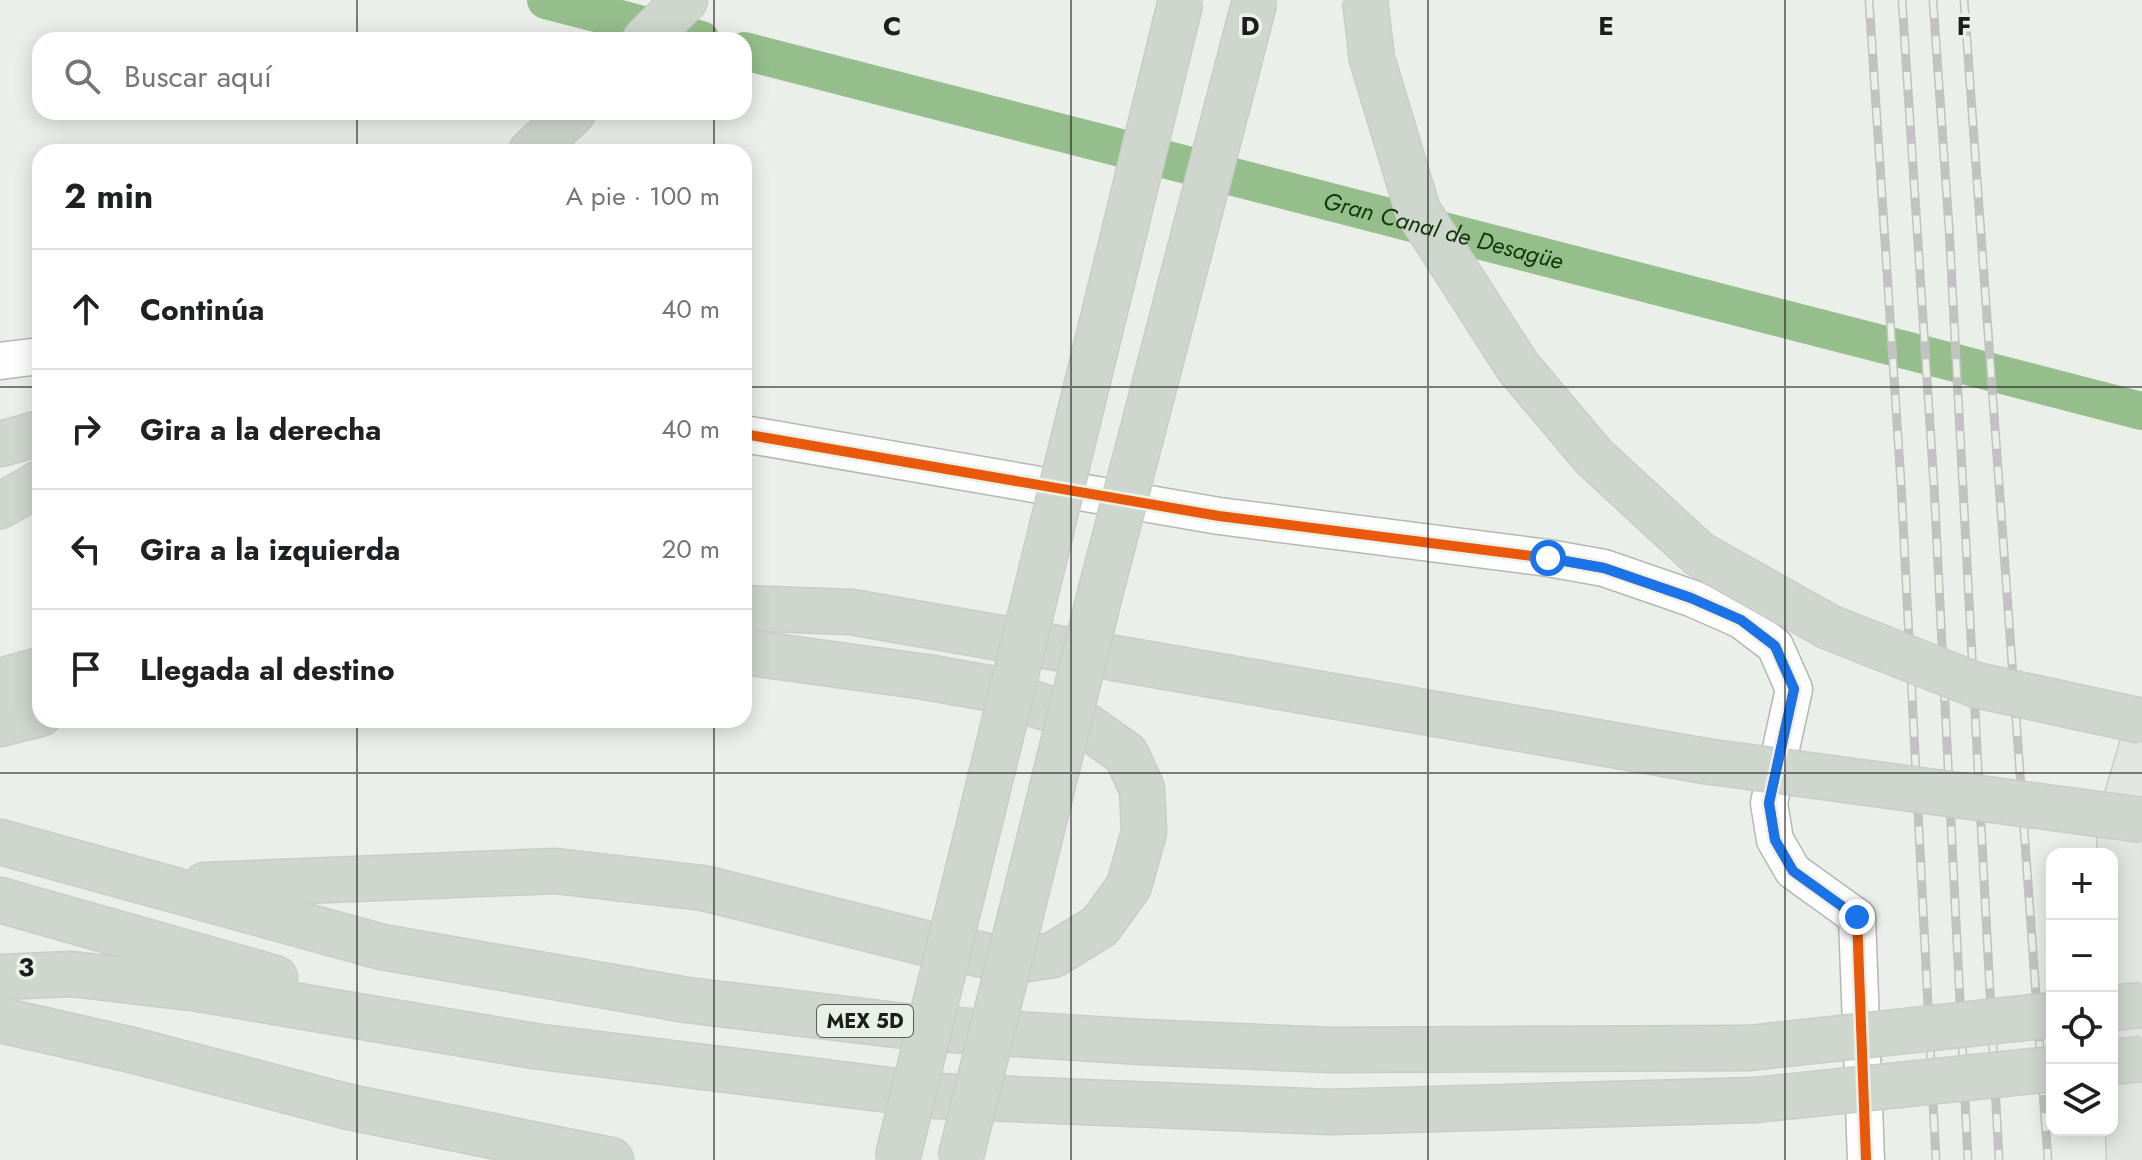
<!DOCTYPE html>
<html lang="es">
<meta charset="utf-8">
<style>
:root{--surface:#fff;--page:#f2f2f2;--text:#202124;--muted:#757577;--line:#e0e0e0}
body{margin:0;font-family:Jost,sans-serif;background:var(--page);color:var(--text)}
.controls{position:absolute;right:24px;bottom:24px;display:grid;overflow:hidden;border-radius:16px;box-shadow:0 4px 20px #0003}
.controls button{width:72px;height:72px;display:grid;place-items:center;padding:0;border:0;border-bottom:2px solid var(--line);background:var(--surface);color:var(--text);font:40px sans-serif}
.stop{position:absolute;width:24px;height:24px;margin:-18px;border:6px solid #1a73e8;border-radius:50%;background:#fff}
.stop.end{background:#1a73e8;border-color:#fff;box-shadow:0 2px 8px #0008}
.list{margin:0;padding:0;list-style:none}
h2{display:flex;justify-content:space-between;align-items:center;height:104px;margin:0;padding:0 32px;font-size:34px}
h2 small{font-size:26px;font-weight:400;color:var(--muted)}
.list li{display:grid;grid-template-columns:52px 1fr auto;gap:24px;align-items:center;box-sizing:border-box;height:120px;padding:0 32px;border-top:2px solid var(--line)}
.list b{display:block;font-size:30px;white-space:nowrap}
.list em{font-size:26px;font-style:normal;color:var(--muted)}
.icon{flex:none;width:44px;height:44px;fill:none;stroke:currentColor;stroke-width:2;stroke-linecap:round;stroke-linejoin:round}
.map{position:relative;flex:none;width:2142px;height:1160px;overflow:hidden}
.search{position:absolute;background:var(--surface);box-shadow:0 4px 20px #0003;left:32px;top:32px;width:720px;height:88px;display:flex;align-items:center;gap:20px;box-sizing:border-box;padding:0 28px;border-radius:24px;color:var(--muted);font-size:30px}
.panel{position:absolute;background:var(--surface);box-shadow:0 4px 20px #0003;left:32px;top:144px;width:720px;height:584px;border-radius:24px}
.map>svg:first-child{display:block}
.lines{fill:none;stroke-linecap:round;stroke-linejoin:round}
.canal{stroke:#96be8c;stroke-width:38}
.street-casing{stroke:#b5b8b4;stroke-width:39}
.primary-casing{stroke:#caccc9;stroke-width:47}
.highway-casing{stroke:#caccc9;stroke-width:47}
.street{stroke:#fcfdfc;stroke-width:36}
.primary{stroke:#e2e6e0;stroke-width:44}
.highway{stroke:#cfd6ce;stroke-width:44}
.rail-casing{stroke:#c1c2c1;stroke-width:9}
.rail{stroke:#e9f1e7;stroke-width:6;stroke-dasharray:18;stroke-linecap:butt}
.highway-bridge-casing{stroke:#caccc9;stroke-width:47;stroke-linecap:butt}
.highway-bridge{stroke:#cfd6ce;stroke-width:44}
.cycleway-casing{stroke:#e9f1e7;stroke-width:15}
.cycleway{stroke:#e8590c;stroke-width:10}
.route{stroke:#1a73e8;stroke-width:10}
.grid{fill:none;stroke:#1b1e1b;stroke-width:2;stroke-opacity:0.55}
.labels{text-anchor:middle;stroke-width:7;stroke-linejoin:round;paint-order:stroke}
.shield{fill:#e9f1e7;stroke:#595d58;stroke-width:2}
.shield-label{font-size:20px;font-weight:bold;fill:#1b1e1b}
.water-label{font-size:24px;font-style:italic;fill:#123807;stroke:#e9f1e7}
.grid-label{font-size:26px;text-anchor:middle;font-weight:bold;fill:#1b1e1b;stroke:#e9f1e7;stroke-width:7;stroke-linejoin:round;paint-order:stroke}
</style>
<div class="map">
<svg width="2142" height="1160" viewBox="0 0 2142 1160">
<rect width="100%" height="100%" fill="#eaefe9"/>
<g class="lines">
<g class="canal">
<path d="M546,0L701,40"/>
<path id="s1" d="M744,51L2142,411"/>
</g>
<g class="street-casing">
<path id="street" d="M0,361L40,356
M744,434L1219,516L1548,558L1604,568L1691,598L1741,620L1775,646L1794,689L1769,803L1775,840L1793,871L1857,917L1866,1160"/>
</g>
<g class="primary-casing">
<path id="primary" d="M2129,1160L2119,824L2142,746"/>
</g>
<g class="highway-casing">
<path id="highway" d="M645,40L685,0
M531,152L573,112
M0,444L40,433
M0,506L40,483
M744,608L851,612L1705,761
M0,681L40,670
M0,724L40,714
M0,842L382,947L687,1000L921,1028L1142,1042L1331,1050L1750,1048
M205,885L555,871L703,888L933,945L1014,961L1053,955L1100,926L1129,886L1144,832L1142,789L1126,754L1075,718L988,688L926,677L744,652
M0,900L275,978
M0,977L72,974L199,989L534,1046L937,1096L1329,1112L1756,1100
M0,1020L132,1050L349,1107L611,1160"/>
</g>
<use href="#street" class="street"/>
<use href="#primary" class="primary"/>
<use href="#highway" class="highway"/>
<g class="rail-casing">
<path id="rail" d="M1869,0L1901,483L1936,1160
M1902,0L1934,486L1968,1160
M1933,0L1949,227L1999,1160
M1964,0L2048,1160"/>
</g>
<use href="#rail" class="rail"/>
<g class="highway-bridge-casing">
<path id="highway-bridge" d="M1365,0L1372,59L1418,211L1518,367L1594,457L1699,554L1829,627L1976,685L2142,721
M1705,761L2142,820
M2112,1008L2142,1005
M1750,1048L2052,1015
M2112,1062L2142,1059
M1756,1100L2052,1069
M897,1160L1181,0
M960,1160L1101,590L1255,0"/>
</g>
<use href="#highway-bridge" class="highway-bridge"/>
<g class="cycleway-casing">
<path id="cycleway" d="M744,434L1219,516L1548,558L1604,568L1691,598L1741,620L1775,646L1794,689L1769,803L1775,840L1793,871L1857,917L1866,1160"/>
</g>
<use href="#cycleway" class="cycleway"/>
</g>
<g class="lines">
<path class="route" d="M1548,558L1604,568L1691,598L1741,620L1775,646L1794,689L1769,803L1775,840L1793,871L1857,917"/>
</g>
<path class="grid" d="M357,0V40M714,0V40M1071,0V1160M1428,0V1160M1785,0V1160M357,112V152M714,112V152M0,387H40M744,387H2142M357,720V1160M714,720V1160M0,773H2142"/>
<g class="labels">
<rect class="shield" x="817" y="1005" width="96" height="32" rx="6"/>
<g class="shield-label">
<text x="865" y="1028">MEX 5D</text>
</g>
<g class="water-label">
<text dy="8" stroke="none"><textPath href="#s1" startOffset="722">Gran Canal de Desagüe</textPath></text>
</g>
</g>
<g class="grid-label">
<text x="892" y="35">C</text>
<text x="1250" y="35">D</text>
<text x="1606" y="35">E</text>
<text x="1964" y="35">F</text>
<text x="26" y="976">3</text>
</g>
</svg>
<div class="controls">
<button>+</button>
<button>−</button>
<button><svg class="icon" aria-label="locate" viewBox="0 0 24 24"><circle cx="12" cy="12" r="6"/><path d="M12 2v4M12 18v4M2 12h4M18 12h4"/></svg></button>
<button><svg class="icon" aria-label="layers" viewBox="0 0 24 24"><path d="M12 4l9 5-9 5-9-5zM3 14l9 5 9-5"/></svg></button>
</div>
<div class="stop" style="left:1548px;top:558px"></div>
<div class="stop end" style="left:1857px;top:917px"></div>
<div class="search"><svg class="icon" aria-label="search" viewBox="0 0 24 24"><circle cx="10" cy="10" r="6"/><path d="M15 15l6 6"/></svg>Buscar aquí</div>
<section class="panel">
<h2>2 min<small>A pie · 100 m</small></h2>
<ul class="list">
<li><svg class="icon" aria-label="ahead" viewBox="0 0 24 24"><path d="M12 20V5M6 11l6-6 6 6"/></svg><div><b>Continúa</b></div><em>40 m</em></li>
<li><svg class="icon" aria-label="right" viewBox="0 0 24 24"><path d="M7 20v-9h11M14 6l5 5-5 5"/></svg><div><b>Gira a la derecha</b></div><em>40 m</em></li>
<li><svg class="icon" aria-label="left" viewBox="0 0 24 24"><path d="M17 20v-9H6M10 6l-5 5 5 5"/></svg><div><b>Gira a la izquierda</b></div><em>20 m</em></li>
<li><svg class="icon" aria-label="arrive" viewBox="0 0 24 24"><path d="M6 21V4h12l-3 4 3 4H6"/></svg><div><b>Llegada al destino</b></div></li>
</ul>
</section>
</div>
